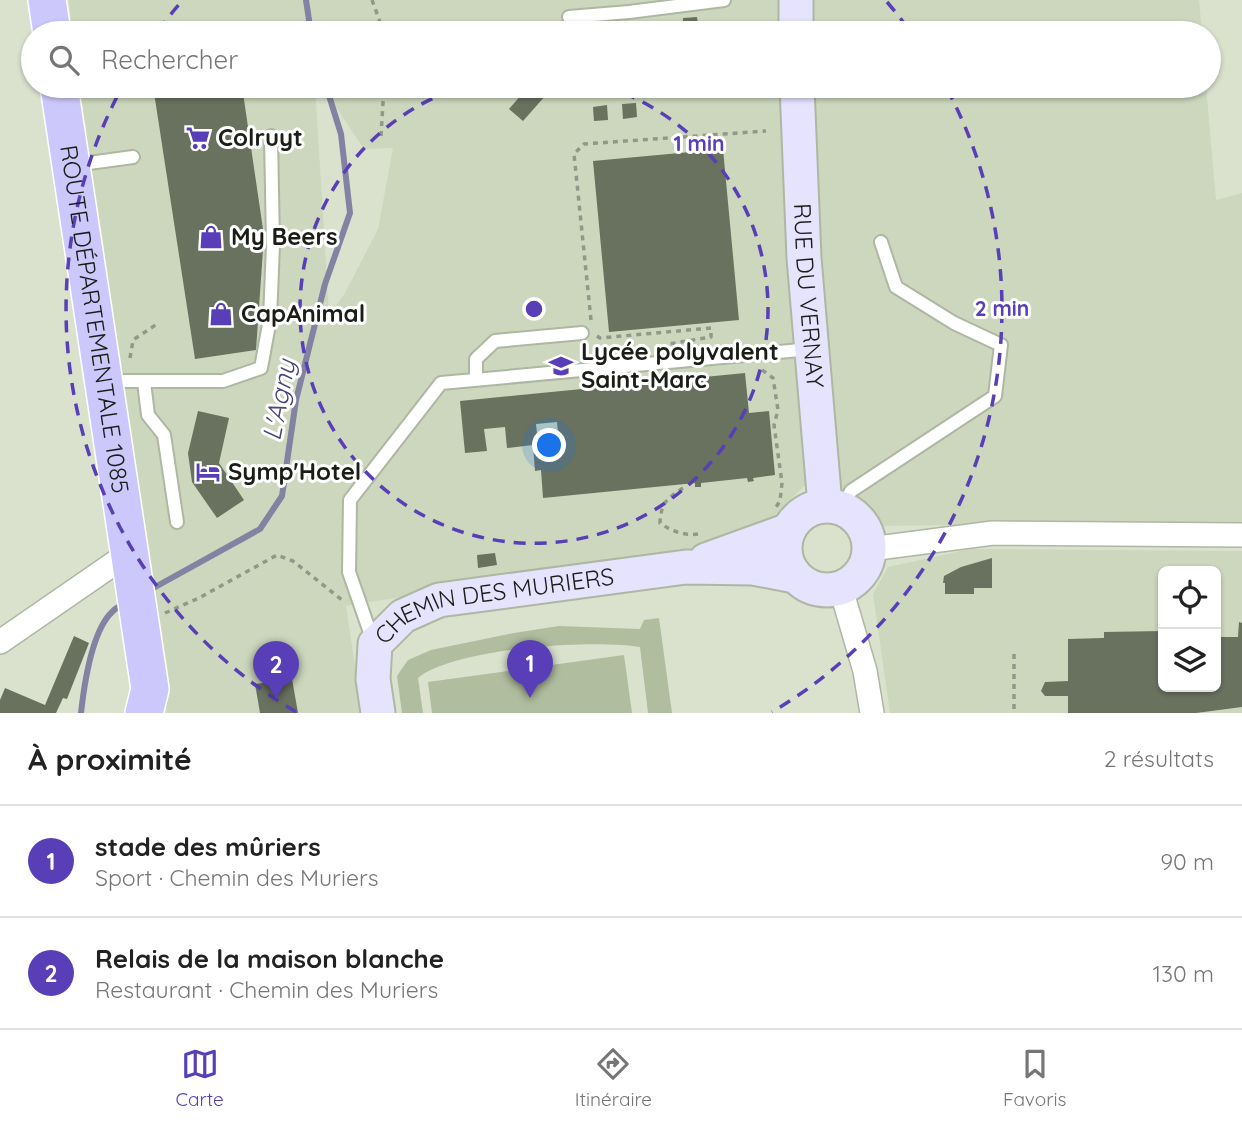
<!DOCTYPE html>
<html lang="fr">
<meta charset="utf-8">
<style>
:root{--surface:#fff;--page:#f6f6f6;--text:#222;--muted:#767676;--line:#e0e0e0;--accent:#583fb7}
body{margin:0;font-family:Quicksand,sans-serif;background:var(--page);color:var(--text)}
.controls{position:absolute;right:21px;bottom:21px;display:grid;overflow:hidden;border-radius:10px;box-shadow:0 2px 5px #0004}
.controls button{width:63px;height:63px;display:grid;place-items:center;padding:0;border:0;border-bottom:2px solid var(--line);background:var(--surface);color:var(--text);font:35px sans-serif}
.you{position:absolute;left:550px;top:446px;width:24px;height:24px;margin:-18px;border:5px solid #fff;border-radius:50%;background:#1a73e8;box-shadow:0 0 0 10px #1a73e833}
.badge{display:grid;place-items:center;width:46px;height:46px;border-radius:50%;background:var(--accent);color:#fff;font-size:23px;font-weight:700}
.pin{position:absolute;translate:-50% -58px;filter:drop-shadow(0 2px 4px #0008)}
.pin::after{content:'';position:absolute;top:37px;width:24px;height:21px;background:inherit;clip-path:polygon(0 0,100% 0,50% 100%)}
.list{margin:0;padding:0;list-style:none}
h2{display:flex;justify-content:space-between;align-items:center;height:91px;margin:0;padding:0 28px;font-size:30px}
h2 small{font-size:23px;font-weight:400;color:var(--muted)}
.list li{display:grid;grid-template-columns:46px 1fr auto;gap:21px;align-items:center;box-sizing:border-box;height:112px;padding:0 28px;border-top:2px solid var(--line)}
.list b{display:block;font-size:26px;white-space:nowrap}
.list p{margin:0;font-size:23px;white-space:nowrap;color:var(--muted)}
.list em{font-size:23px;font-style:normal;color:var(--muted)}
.icon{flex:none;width:38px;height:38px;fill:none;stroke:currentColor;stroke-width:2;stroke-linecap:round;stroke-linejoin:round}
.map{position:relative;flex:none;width:1242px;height:713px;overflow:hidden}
.search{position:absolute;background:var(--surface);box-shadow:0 2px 5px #0004;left:21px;right:21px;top:21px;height:77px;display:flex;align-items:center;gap:18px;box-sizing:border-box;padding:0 24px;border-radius:38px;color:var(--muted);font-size:26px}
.sheet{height:315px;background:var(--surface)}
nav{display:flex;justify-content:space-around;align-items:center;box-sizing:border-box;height:98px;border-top:2px solid var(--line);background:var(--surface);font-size:19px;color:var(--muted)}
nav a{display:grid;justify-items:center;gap:4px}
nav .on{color:var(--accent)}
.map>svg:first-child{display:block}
.built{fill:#ccd7bd;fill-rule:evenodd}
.green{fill:#b0bd9e}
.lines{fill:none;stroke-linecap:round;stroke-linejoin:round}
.stream{stroke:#8382a2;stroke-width:6}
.building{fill:#69715f;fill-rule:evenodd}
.lane-casing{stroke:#afb7a3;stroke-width:16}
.street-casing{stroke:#afb7a3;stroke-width:26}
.secondary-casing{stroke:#afb7a3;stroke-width:37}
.primary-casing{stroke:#fff;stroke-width:40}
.path{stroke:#929889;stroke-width:3.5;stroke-dasharray:5 5;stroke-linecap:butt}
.lane{stroke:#fff;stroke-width:12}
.street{stroke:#fff;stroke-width:23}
.secondary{stroke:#e6e3fe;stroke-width:33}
.primary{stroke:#cdc8fc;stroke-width:37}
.ring{fill:none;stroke:#583fb7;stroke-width:3.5;stroke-dasharray:12 9}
.labels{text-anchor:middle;stroke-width:6;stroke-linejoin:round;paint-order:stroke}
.poi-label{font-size:24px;font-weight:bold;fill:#1b1e17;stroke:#fff;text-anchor:start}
.street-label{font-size:24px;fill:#1b1e17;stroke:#fff}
.water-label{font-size:26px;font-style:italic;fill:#4b4381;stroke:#fff}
.centre{fill:#583fb7;stroke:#fff;stroke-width:3.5}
.ring-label{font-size:21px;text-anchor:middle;font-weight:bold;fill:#583fb7;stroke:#fff;stroke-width:6;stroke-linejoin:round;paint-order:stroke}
</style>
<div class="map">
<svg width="1242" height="713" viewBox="0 0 1242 713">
<rect width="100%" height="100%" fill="#dae2ce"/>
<path class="built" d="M69,0H1199L1202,33H72Z
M78,86H315L329,314L344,295L378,229L393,148L364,149L322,86H1206L1216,200L1242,193V522L870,526L804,486L767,523L709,546L346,606L362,713H167L86,162Z
M970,549L1242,551V713H890L873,594L888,567ZM1163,571H1216V687H1163Z"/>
<path class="green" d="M659,618L672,713H648L640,647C592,639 455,648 418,678L423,713H402L397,676L408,660L431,650L514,633L559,626L640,629L644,620Z
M624,655L632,713H432L428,682Z"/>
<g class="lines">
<path class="stream" d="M306,0L311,33
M148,591L260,529L282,496L296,400L325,284L350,213L341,134L326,86
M81,713C84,686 92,631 112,612C115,608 121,606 126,603"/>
</g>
<path class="building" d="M697,17L699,33H665L664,23H683V18Z
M153,86H242L264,236L256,350L195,359Z
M529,86H554L523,121L509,109Z
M636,103L637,117L623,119L622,104Z
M607,105L608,120L594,121L593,107Z
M723,149L739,320L609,332L593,161Z
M745,373L749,413L769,411L775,475L753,478L754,481L748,482L747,478L701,483V487H695V483L543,498L541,470L535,471L533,445L507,448L505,427L484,429L487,451L465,453L460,401ZM557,422L559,442L538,444L536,424Z
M198,411L229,418L219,463L244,500L217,518L192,482L188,453Z
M495,553L497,565L478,568L477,555Z
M992,558V588H974V594H945V583H943L944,576L961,567Z
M1239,622L1242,623V707L1196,713H1068V696H1045L1041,691L1045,682L1068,681V639L1104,638V632L1163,631V687H1216V637H1238Z
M74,636L89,643L67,699L63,698L56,713H0V700L5,688L45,705Z
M292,679L298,713H260L255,684Z"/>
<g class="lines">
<g class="lane-casing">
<path id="lane" d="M569,17L629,12L724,0
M74,165L133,157
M476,380V359L495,341L582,333
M107,381H223L261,368L270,319L273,245L271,136
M144,382L148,415L164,435L177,522
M842,508L851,491L995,396L1001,345L954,323L896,287L881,242
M373,641L349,572L350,500L441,383L811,349"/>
</g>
<g class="street-casing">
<path id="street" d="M870,549L993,533L1242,535
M841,589L865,671L872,713
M0,642L129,553"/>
</g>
<g class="secondary-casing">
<g id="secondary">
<path d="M796,33V0"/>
<path id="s1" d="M797,86L804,258L825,505"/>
<circle cx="827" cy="548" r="42"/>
<path d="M706,560L789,530"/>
<path id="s2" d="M378,713L373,679L375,644L403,616L439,600L686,567L753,568L795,576"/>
</g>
</g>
<g class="primary-casing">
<g id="primary">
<path d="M47,0L52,33"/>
<path id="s3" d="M59,86L150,689L144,713"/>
</g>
</g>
<path class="path" d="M372,0L384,33
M381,136L384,86
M591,320L574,154L584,144L766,131
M597,336L600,338L711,328V337L669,344
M130,358L133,340L157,324
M762,370L773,378L778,410L774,425L782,483L780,501L776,507
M683,488C667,499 661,502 660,523C671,531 684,536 698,534
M165,613L199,598L277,555L293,561L342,600
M1014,654V713"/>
<use href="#lane" class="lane"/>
<use href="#street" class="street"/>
<use href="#secondary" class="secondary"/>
<use href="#primary" class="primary"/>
</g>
<g class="ring">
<path d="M604 86A234 234 0 1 1 464 86"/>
<path d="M296 712A468 468 0 0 1 121 89M158 31A468 468 0 0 1 181 2M887 2A468 468 0 0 1 910 31M947 89A468 468 0 0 1 772 712"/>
</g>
<defs>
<g id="supermarket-bare" transform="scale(1.89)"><path d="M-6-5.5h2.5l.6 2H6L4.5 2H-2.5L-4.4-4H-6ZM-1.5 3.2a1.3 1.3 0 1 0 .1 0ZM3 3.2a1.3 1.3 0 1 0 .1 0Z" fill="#583fb7" stroke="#fff" stroke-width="2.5" paint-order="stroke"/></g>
<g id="shop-bare" transform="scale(1.89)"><path d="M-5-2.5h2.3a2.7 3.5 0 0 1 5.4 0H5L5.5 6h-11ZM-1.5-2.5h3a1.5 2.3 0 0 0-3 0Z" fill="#583fb7" stroke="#fff" stroke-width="2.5" paint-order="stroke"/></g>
<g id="school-bare" transform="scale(1.89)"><path d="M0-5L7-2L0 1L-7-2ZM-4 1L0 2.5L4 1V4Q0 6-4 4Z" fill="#583fb7" stroke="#fff" stroke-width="2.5" paint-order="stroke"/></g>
<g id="hotel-bare" transform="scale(1.89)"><path d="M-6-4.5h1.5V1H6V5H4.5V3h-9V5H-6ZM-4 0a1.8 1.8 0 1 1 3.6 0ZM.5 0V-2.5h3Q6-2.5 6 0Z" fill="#583fb7" stroke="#fff" stroke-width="2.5" paint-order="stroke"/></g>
</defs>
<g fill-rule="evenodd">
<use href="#supermarket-bare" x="198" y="138"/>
<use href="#shop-bare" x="211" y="237"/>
<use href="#shop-bare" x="221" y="314"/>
<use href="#school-bare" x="561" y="366"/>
<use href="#hotel-bare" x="208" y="472"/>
</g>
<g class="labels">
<g class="poi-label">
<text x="218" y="146">Colruyt</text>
<text x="231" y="245">My Beers</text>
<text x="241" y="322">CapAnimal</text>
<text x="581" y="360">Lycée polyvalent<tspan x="581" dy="28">Saint-Marc</tspan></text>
<text x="228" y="480">Symp'Hotel</text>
</g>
<g class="street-label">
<text dy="8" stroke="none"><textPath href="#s1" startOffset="210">RUE DU VERNAY</textPath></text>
<text dy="8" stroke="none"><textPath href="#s3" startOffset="236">ROUTE DÉPARTEMENTALE 1085</textPath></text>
<text dy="8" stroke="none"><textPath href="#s2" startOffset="200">CHEMIN DES MURIERS</textPath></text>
</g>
<g class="water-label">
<text transform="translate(279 400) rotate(-79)" y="9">L'Agny</text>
</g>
</g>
<circle cx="534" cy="309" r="10" class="centre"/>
<g class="ring-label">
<text x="699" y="151">1 min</text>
<text x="1002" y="316">2 min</text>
</g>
</svg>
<div class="controls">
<button><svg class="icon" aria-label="locate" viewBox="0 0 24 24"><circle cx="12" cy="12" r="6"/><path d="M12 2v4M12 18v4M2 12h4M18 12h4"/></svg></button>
<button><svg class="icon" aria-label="layers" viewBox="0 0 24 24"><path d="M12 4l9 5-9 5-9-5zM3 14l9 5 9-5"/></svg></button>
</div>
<div class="you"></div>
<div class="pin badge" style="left:530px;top:698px">1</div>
<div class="pin badge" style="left:276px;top:699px">2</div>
<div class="search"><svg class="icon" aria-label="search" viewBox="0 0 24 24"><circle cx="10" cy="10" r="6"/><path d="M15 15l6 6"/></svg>Rechercher</div>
</div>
<section class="sheet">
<h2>À proximité<small>2 résultats</small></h2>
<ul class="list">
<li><span class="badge">1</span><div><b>stade des mûriers</b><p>Sport · Chemin des Muriers</p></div><em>90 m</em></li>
<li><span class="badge">2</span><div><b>Relais de la maison blanche</b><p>Restaurant · Chemin des Muriers</p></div><em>130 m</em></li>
</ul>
</section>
<nav>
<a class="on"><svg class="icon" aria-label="map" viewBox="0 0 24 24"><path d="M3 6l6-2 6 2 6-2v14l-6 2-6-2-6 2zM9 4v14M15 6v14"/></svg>Carte</a>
<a><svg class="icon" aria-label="directions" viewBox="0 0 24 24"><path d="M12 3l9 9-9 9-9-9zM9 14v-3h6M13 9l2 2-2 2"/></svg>Itinéraire</a>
<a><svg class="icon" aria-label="saved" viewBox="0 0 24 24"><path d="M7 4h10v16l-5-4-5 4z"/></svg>Favoris</a>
</nav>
